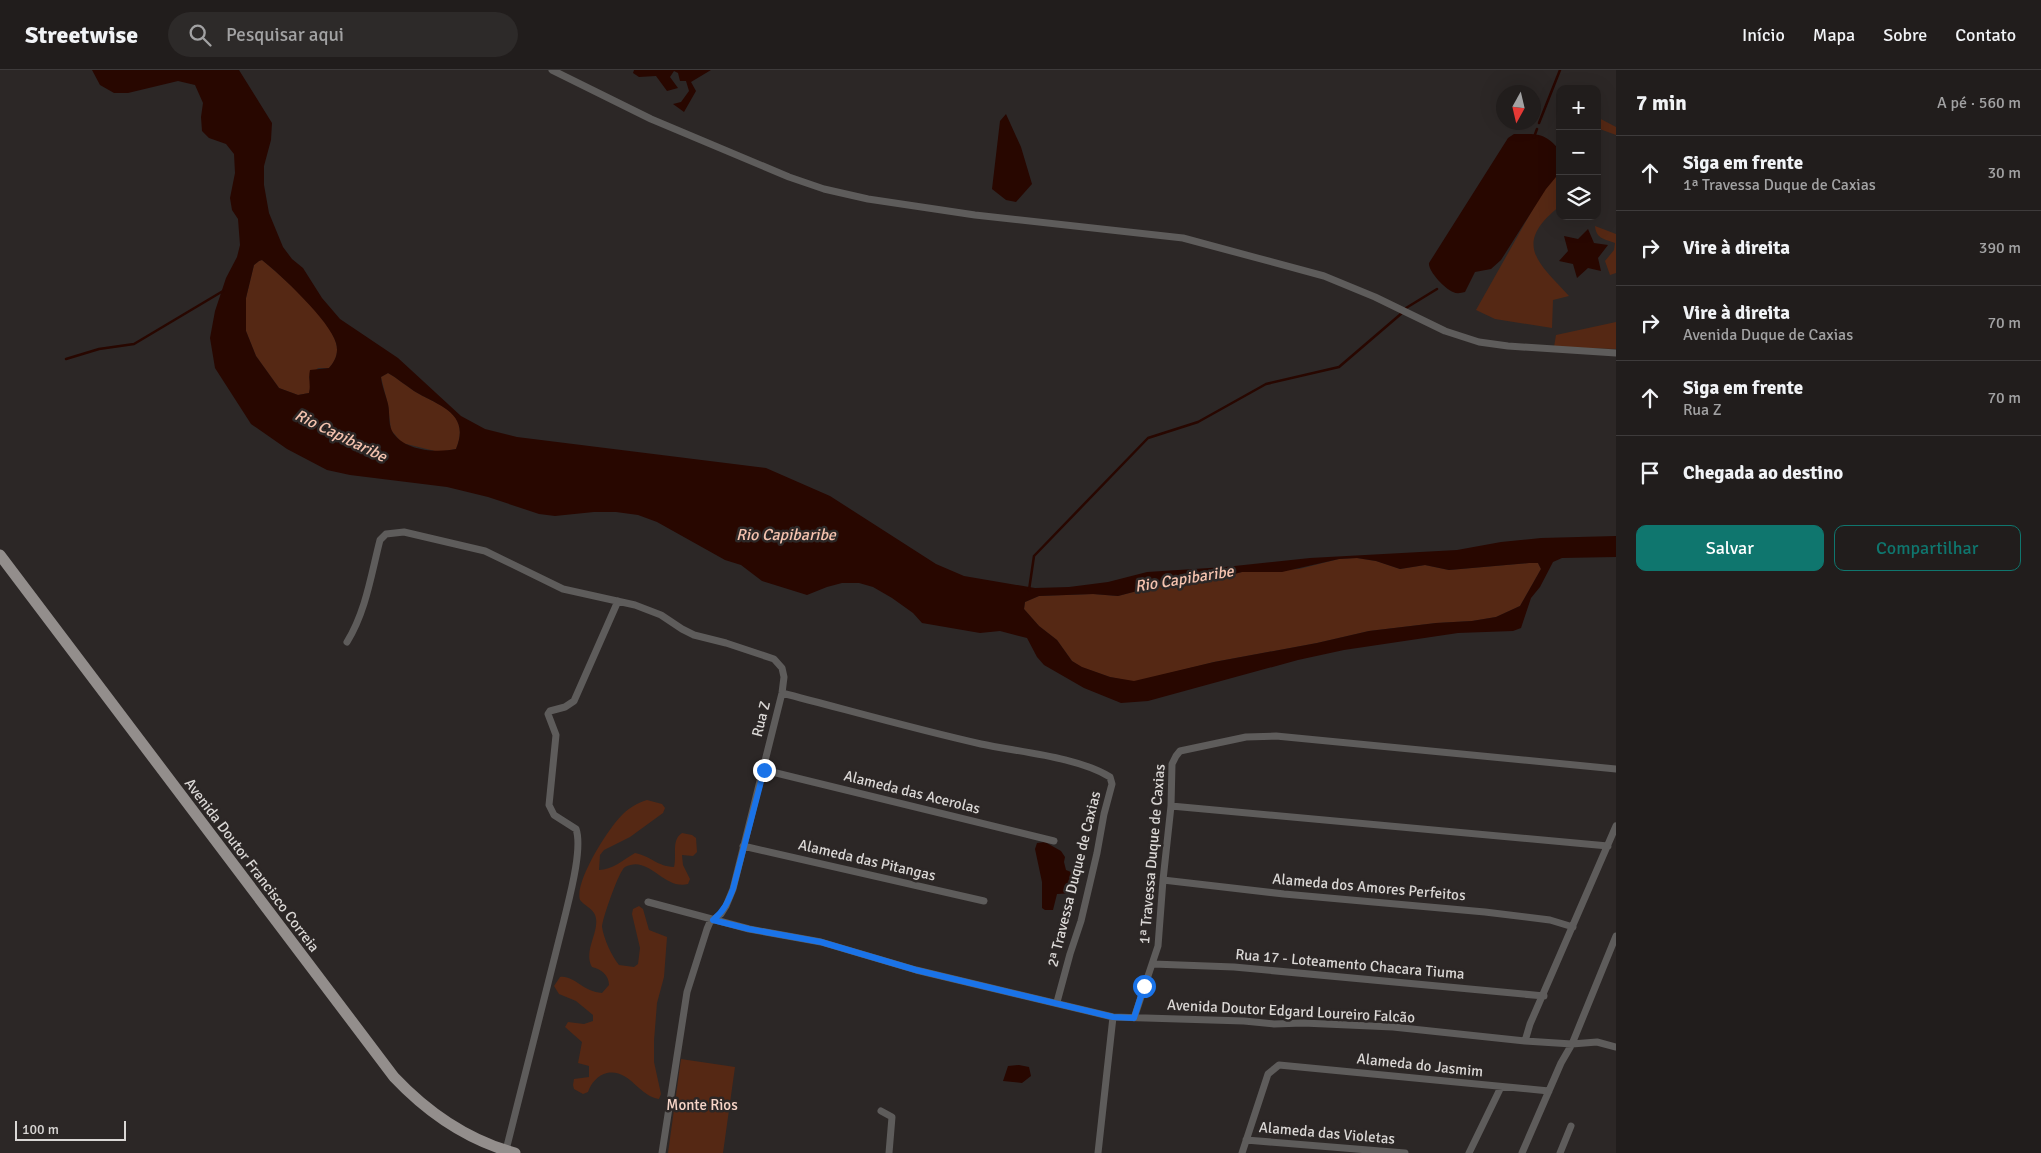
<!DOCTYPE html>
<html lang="pt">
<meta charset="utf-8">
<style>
:root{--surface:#211d1c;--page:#2d2a29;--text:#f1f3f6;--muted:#a2a2a3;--line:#3e3b3b;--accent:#0f766e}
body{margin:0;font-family:Signika,sans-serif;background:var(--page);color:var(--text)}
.controls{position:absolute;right:15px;top:15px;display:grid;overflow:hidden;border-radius:10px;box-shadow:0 5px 20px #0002}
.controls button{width:45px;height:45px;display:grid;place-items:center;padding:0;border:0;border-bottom:1px solid var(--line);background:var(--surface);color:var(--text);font:25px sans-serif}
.compass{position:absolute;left:1496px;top:15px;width:45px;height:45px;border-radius:50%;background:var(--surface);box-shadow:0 5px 20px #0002;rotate:188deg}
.scale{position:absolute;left:15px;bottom:12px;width:111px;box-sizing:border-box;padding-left:5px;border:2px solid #dad7d5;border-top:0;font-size:14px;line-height:18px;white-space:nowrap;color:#dad7d5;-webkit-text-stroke:4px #2c2726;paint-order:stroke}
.stop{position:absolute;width:15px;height:15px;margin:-11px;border:4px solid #1a73e8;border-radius:50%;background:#fff}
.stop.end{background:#1a73e8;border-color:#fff;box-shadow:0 1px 5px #0008}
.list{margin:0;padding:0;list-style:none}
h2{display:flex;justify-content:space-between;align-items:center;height:65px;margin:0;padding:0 20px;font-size:21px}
h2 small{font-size:16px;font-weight:400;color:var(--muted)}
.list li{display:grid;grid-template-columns:32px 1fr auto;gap:15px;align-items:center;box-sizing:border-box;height:75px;padding:0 20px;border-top:1px solid var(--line)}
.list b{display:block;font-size:19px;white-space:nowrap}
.list p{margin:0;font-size:16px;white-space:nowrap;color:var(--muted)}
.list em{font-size:16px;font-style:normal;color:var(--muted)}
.actions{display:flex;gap:10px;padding:15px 20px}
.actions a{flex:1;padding:11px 0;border:1px solid var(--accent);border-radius:10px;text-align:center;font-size:18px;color:var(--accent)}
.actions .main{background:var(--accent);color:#fff}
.icon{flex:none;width:28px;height:28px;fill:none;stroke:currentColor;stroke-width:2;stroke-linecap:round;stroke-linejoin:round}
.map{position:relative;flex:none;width:1616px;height:1083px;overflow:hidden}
header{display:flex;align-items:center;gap:30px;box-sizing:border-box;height:70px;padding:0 25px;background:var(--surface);border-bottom:1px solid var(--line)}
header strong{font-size:24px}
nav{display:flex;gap:28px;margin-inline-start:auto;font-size:18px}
.search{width:350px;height:45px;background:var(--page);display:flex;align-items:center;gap:12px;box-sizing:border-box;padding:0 18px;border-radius:28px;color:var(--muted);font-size:19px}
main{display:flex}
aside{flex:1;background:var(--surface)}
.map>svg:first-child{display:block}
.green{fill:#552814}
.water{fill:#280700;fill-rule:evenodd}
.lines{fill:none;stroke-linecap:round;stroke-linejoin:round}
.stream{stroke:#280700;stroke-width:2.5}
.street{stroke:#5e5c5b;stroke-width:7}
.primary{stroke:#938e8c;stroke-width:11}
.route{stroke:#1a73e8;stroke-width:6}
.labels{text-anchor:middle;stroke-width:5;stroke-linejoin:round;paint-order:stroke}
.street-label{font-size:15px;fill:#dad7d5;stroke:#2c2726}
.park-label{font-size:15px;fill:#f7d5c8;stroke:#2c2726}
.water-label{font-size:16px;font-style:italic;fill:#f5c3af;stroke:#2c2726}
</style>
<header>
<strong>Streetwise</strong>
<div class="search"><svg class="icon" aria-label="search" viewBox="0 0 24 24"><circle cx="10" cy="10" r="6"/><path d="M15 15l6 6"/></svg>Pesquisar aqui</div>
<nav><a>Início</a><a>Mapa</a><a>Sobre</a><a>Contato</a></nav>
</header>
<main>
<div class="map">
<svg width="1616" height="1083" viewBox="0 0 1616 1083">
<rect width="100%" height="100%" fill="#2c2726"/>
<path class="green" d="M1597,47L1616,57V65L1597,58Z
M1560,91V136C1512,174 1538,192 1569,226L1553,230L1552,258L1495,249L1476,240Z
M1595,156L1616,164V203L1610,205L1605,191L1614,180L1615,173C1605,169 1596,169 1595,156Z
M262,190C282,206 331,250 336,273C339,283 335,292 329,298H318L309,307L311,315L309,323L298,325L279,318L256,286L246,261V228L254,195L259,191Z
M1616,252V279L1554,277L1556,265Z
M388,303C397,308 405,315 414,321C439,336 471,342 456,379L439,382L402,373L391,360L388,335L381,307Z
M1357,488L1376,491L1400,499L1425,495L1449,500L1529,493H1538L1541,499L1520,536L1496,547L1472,551L1436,553L1369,561L1317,573L1214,592L1134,612L1110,607L1081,597L1072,591L1057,570L1039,556L1024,539L1025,532L1039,526L1093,524L1118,526L1183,509H1215L1242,502L1299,499L1339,489Z
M647,730L662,734L665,738L663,743L630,767L604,780L600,785L599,800C612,800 623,790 635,783C653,787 656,796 674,797C677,785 671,770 682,763L692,765L696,768L697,782L693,786L682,785L683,795L690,809L688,814C663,820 649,784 625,797C619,800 602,850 602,857C604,869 611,885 619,895L634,897L638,894L640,878L632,844L633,839L639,836L643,839L649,860L667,867L664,907L657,933L654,971V992L661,1024L659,1029C638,1026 630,999 607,1003C598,1005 591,1013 588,1022L583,1024L574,1019L573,1015L574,1009L589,1007V996L578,993L582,972L565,957L568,952L584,954L593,951V945L576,931L559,924L554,916L560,907C574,905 583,922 602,923L609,915C609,905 601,899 592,897C582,880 603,858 594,843C591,838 584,835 580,830C574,812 609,757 623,744C629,738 639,732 647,730Z
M681,989L735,997L723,1083H668Z"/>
<path class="water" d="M92,0H239L272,53L271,70L264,96V115L269,143L283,177L292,189L303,198L322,228L340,249L398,288L461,346L485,359L517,367L766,398L830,426L936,494L964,506L1035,518L1069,517L1108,512L1147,502L1225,497L1310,488L1457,480L1501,472L1541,468L1616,466V487L1562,488L1553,492L1540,517L1531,528L1521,558L1513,561L1458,563L1344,580L1298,590L1148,631L1121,633L1084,618L1044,595L1037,587L1027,568L1000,561L980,563L922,553L913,543L892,528L873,517L859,513H842L827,517L807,525L762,511L741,495L725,490L657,452L638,445L616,442H594L555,446L539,444L488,427L447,417L350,405L327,400L287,379L251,354L215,298L210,268L215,241L226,208L237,187L240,175L238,149L232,140L230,128L235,103L234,84L226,74L209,68L202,61L201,47L203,33L195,15L178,11L128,23H114L100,15ZM262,190C281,205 330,251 336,273C339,283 335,291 329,298L310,300C308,308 311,315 309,323L298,325L279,318L256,286L246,261V228L254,195L259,191ZM388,303C397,308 405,315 414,321C439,336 471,343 456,379C436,383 403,381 392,361C388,353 390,342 388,334C386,325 382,317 381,307ZM1357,488L1376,491L1400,499L1425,495L1449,500L1529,493H1538L1541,499L1520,536L1496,547L1472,551L1436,553L1369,561L1317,573L1214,592L1134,611L1110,607L1082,597L1072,591L1057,570L1039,556L1024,539L1025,532L1039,526L1093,524L1118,526L1183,509H1215L1242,502H1282L1339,489Z
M634,0H711L691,12L696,21L684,42L673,34L681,32L689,21L686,11H680L678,3L674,1L670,7L678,18L667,21L656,6L639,7L633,3Z
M1006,44L1021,77L1032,114L1016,132L1006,130L992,119L1000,51Z
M1514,64C1539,64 1543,62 1560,80V99L1556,107L1546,119L1501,190L1491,199L1475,202L1465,222C1461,223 1457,224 1453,222C1445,219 1428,201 1429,193L1508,68Z
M1588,159L1594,173L1608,175L1598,188L1601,201L1588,198L1577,208L1573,194L1559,191L1568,181L1564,166L1578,169Z
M1045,772L1061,781L1065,787L1064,792L1066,800L1078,805L1080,810L1074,823L1057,824L1053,840H1045L1042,838V812L1035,779L1037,773Z
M1019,995L1029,997L1031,1006L1022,1013L1003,1011L1008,996Z"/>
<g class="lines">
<path class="stream" d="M1539,53L1560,0
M1534,67L1537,59
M1406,238L1437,219
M66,289L99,279L134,274L223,221
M1029,520L1034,486L1148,368L1198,352L1266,314L1339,297L1402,243"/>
<path class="street" d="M552,0L651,49L789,107L824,119L868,129L975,145L1183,168L1324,206L1375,227L1445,261L1479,272L1508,276L1616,283
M347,572C366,541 371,505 380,470L386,464L404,462L485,481L563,519L635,535L661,545L682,559L694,565L726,573L774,589L782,598L784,607L782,623L733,819L726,836L721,844L710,852L707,859L687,922L662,1083
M782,623C848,640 914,659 981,674C1019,682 1078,687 1110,707L1112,714L1104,744L1097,783L1081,851L1070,884L1057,932
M764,700L1054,771
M1171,736L1608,776
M743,776L984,831
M1163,810L1284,824L1485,842L1550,850L1573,857
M648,832L749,859L821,872L916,900L1113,947L1244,951L1274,954L1303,953L1393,957L1525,971L1572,974L1597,972L1616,977
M1153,894L1234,897L1544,926
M1134,948L1158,876L1163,810L1171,736L1172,694L1176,686L1180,681L1246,667L1276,666L1616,699
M1525,971L1530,954L1616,756
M881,1041L892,1047L889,1083
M1246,1070L1405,1083
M506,1080L564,850C569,829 583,779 576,759L554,745L549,735L556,665L548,644L550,641L565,637L574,631L618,531
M1098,1083L1113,947
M1242,1083L1268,1004L1279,995L1549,1021
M1469,1083L1501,1017
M1522,1083L1561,993L1572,974L1616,866
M1560,1083L1571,1056"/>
<path class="primary" d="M0,485L394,1007C428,1043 467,1070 515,1083"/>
</g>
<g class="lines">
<path class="route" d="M764,700L733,819C728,832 724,841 713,850L749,859L821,872L916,900L1113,947L1134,948L1144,916"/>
</g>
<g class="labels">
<g class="street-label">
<text transform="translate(761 649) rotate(-76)" y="5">Rua Z</text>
<text transform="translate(912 722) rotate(14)" y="5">Alameda das Acerolas</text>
<text transform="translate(1152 784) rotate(-85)" y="5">1ª Travessa Duque de Caxias</text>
<text transform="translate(867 790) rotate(13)" y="5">Alameda das Pitangas</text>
<text transform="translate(252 795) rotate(53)" y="5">Avenida Doutor Francisco Correia</text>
<text transform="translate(1074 809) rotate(-76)" y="5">2ª Travessa Duque de Caxias</text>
<text transform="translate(1369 817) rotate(5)" y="5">Alameda dos Amores Perfeitos</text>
<text transform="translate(1350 894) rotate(5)" y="5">Rua 17 - Loteamento Chacara Tiuma</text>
<text transform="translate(1291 941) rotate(3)" y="5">Avenida Doutor Edgard Loureiro Falcão</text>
<text transform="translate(1420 995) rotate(6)" y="5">Alameda do Jasmim</text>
<text transform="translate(1327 1063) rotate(5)" y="5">Alameda das Violetas</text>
</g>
<g class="park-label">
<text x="702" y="1040">Monte Rios</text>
</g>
<g class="water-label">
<text transform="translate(341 365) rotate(26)" y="6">Rio Capibaribe</text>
<text x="786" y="470">Rio Capibaribe</text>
<text transform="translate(1184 508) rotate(-9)" y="6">Rio Capibaribe</text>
</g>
</g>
</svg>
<div class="controls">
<button>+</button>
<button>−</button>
<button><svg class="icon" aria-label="layers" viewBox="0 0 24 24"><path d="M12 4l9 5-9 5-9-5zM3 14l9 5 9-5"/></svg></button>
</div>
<svg class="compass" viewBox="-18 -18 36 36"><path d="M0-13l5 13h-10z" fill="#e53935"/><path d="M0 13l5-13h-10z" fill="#a2a2a3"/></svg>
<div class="scale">100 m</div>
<div class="stop" style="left:1144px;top:916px"></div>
<div class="stop end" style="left:764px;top:700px"></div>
</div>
<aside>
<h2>7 min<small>A pé · 560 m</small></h2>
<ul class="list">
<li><svg class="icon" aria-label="ahead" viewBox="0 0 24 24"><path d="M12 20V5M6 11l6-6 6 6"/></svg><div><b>Siga em frente</b><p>1ª Travessa Duque de Caxias</p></div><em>30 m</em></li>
<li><svg class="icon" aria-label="right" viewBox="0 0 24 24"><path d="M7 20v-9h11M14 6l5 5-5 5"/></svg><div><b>Vire à direita</b></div><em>390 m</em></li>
<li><svg class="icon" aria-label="right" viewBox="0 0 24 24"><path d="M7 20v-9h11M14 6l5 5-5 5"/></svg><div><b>Vire à direita</b><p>Avenida Duque de Caxias</p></div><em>70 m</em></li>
<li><svg class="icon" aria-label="ahead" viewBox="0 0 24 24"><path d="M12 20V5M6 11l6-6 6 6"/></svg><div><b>Siga em frente</b><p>Rua Z</p></div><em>70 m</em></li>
<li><svg class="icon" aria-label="arrive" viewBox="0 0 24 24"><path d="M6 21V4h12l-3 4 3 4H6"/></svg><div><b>Chegada ao destino</b></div></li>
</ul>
<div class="actions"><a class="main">Salvar</a><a>Compartilhar</a></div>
</aside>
</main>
